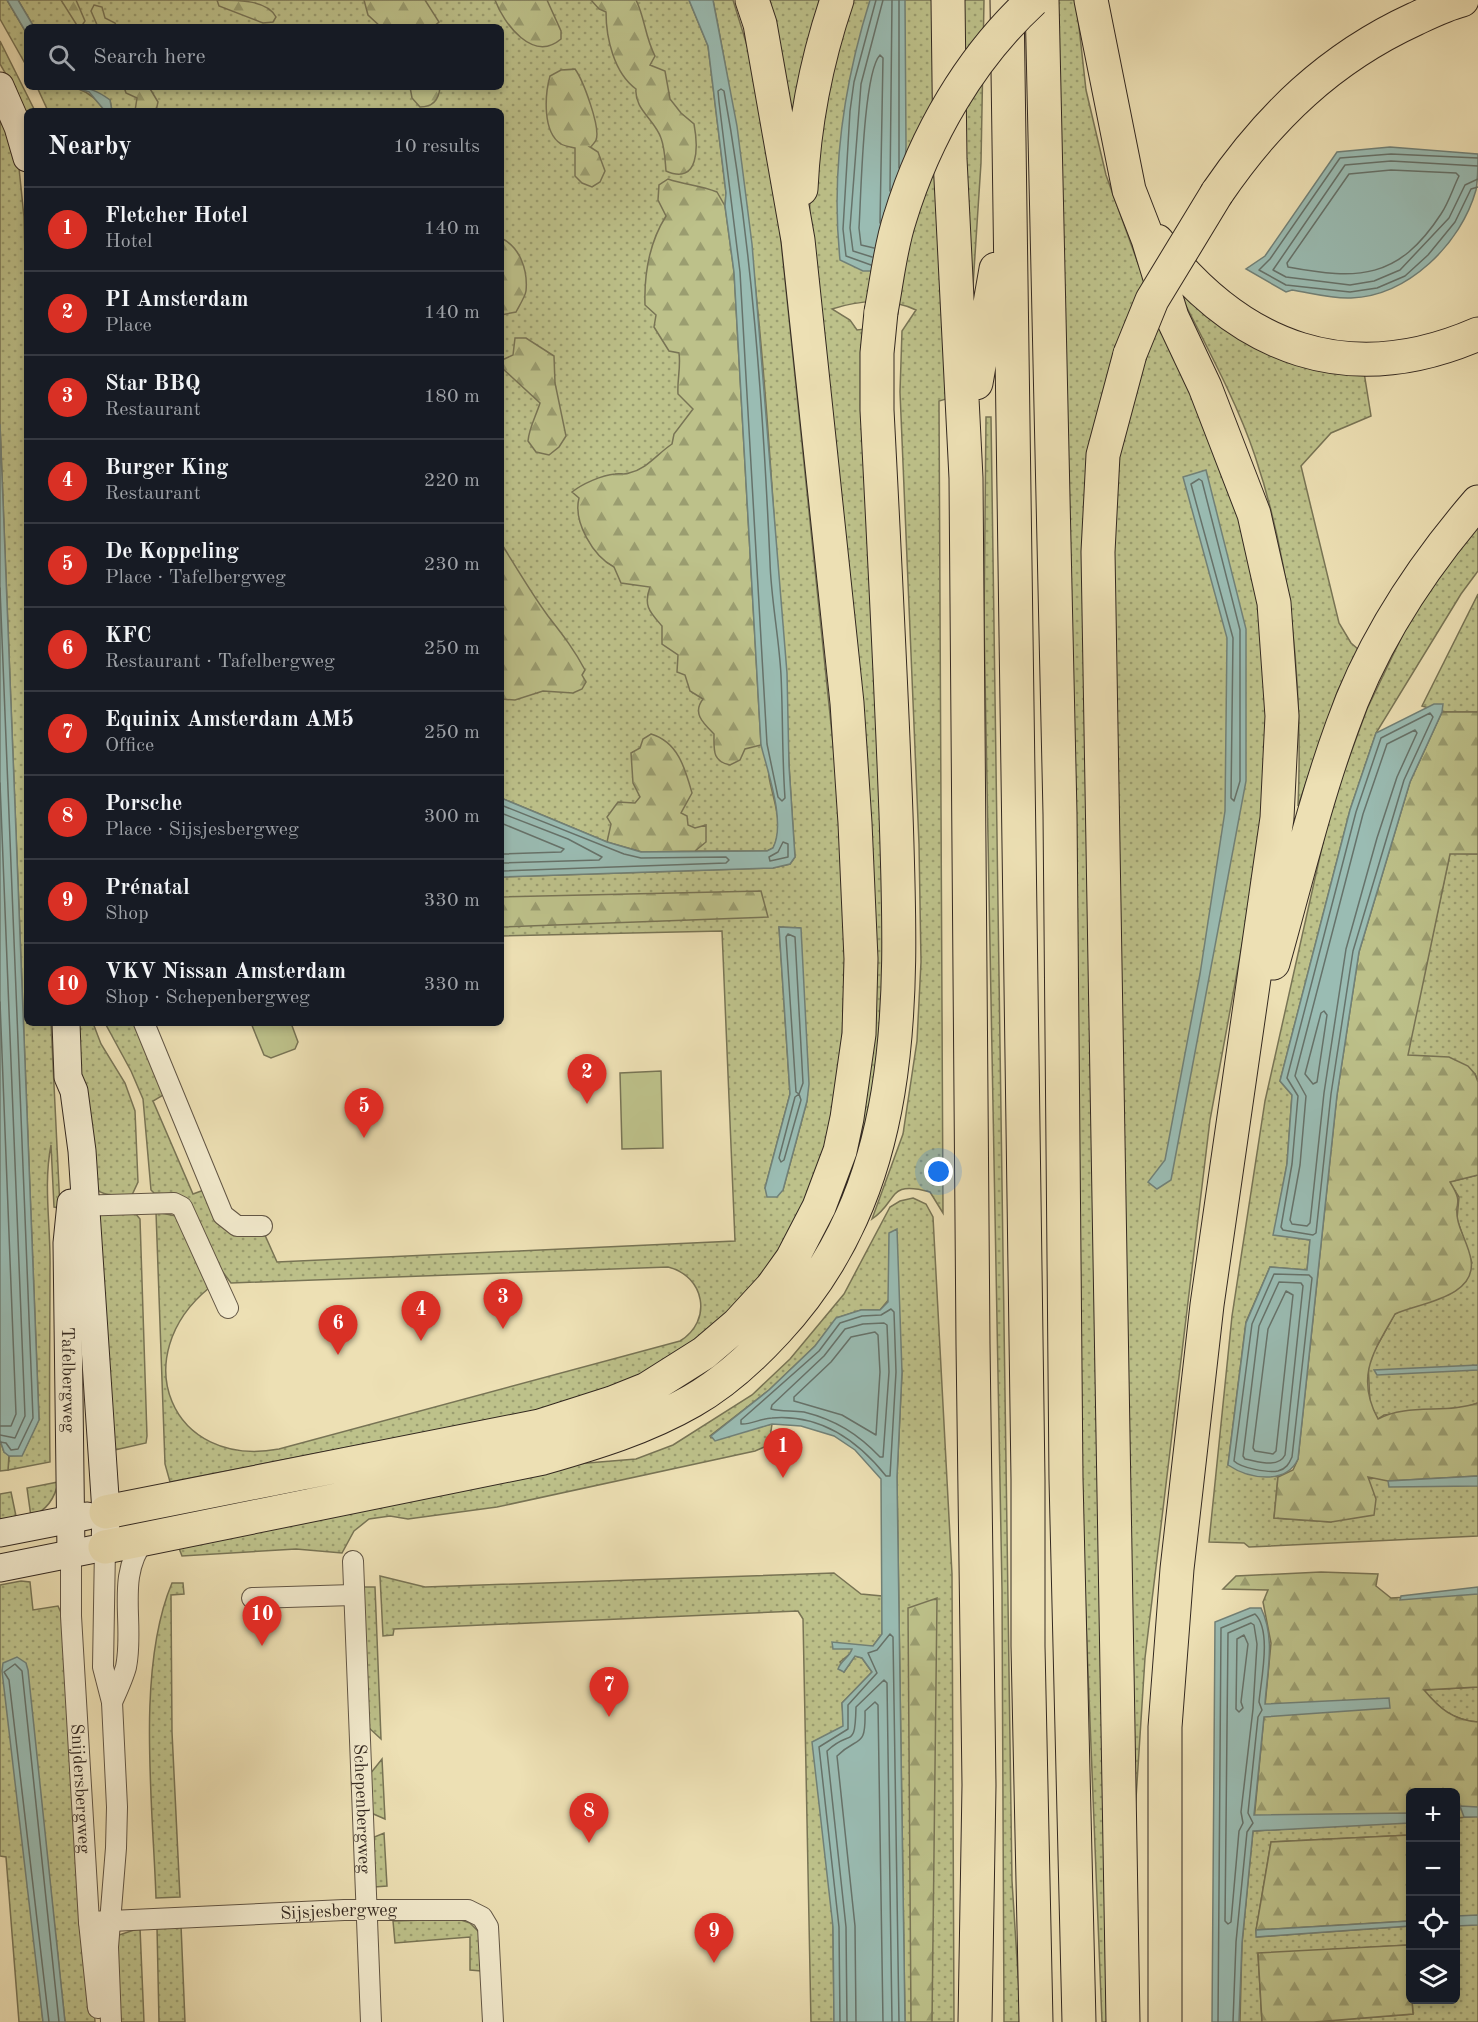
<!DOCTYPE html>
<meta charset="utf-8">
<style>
:root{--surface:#171b24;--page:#20242c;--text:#f1f3f6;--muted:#9ea1a6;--line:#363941;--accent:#d93025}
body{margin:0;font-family:"Old Standard TT",serif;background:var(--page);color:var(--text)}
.controls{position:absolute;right:18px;bottom:18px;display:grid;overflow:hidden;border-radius:9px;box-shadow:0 3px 9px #0003}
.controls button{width:54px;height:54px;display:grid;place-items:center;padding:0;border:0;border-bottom:2px solid var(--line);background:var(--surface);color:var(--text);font:30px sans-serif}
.you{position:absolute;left:939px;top:1172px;width:21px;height:21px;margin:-15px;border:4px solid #fff;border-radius:50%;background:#1a73e8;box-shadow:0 0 0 9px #1a73e833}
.badge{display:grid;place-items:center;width:39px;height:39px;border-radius:50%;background:var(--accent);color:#fff;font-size:20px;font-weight:700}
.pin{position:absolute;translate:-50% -50px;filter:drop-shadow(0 2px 3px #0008)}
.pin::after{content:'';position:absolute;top:32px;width:21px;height:18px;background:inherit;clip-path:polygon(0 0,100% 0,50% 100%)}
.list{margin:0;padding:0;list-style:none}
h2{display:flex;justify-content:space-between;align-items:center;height:78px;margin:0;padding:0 24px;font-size:26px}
h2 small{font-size:20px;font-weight:400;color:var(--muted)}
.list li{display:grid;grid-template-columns:39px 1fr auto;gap:18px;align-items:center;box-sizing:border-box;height:84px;padding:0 24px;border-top:2px solid var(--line)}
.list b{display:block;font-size:22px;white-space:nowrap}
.list p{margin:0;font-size:20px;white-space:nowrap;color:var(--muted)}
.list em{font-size:20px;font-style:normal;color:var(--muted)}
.icon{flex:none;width:33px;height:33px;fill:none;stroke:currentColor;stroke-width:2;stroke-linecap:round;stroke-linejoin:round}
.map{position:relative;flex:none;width:1478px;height:2022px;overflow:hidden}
.search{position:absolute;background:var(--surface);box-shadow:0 3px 9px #0003;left:24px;top:24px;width:480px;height:66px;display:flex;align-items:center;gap:15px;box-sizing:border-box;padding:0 21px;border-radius:9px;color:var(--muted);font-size:22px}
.panel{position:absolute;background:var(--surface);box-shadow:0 3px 9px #0003;left:24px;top:108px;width:480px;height:918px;border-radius:9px}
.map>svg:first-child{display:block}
.grass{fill:url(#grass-dots);stroke:#787455;stroke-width:1.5;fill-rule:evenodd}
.forest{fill:url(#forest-firs);stroke:#787455;stroke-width:1.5}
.pitch{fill:#bdc18a;stroke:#787455;stroke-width:1.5}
.water{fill:#9abcb3;stroke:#718178;stroke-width:1.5}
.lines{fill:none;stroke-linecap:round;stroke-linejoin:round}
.shore{stroke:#66726a;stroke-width:1.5}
.street-casing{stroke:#625645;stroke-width:22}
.secondary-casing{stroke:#332820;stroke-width:29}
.highway-casing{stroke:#332820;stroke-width:35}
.street{stroke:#f3ebce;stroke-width:20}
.secondary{stroke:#f3ebce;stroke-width:27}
.highway{stroke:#ede0b4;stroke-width:33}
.highway-bridge-casing{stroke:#332820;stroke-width:35;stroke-linecap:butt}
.highway-bridge{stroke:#ede0b4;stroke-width:33}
.labels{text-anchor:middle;stroke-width:5;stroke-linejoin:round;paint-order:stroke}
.street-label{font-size:18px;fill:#332820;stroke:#f3ebce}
</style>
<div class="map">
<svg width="1478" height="2022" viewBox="0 0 1478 2022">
<defs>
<pattern id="grass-dots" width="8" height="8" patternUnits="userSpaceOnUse" patternTransform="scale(1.5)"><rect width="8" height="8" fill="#bdc18a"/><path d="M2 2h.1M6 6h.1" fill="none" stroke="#9a9d70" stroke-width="1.8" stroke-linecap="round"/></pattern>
<pattern id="forest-firs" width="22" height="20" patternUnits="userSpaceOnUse" patternTransform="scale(1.5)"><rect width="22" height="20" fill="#bdc18a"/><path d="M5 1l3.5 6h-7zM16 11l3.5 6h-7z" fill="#9a9d70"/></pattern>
</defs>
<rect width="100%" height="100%" fill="#ede0b4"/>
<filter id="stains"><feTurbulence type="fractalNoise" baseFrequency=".00333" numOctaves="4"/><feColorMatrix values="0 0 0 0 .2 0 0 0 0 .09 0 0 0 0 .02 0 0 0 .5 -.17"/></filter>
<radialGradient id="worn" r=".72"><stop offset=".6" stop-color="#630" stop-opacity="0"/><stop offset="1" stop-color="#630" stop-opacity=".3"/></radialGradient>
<path class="grass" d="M0,0H7L27,34V67L0,19Z
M18,0H689L708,46L726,193L725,206L769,777C773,801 785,825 773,848L767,851H684L607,842L501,798V111H112L110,100L85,87H501V27H34Z
M713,0H733L753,65L774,173L841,821L846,925L841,1073L825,1147L802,1207L769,1268L730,1316L629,1386L487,1427L359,1445L170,1482L165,1464L156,1212L176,1216L209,1288C126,1356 170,1469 279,1449L680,1341C713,1321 705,1276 668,1267L231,1283L219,1267L191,1205L179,1195L154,1193L151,1190L143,1099L131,1071L105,1023H137L165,1094L153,1101L193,1194L204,1190C221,1233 220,1229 264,1233L277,1262L735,1241L722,931L501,936V877L773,868L790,864L795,857C775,570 770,283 713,0ZM779,927L800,928L807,1101L783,1190L765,1188L790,1094Z
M760,0H984L981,163L966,393L939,401L943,1213L930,1192C886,1180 899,1201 872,1219L903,1134L917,1041L921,962L919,844L900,392L902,331L916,310C890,298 859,300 832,309L850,320L857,330L865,329L887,930L876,1091L844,1213L793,1296L694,1387L585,1431L709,1362L860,1119L809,236L810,199Z
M1056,0H1076L1086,90L1106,175L1139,266L1179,351L1221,449L1263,610L1269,798L1210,1120L1145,1658L1133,1845L1114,2022H1102L1082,1521Z
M0,41L35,111H27V123L11,83L0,64Z
M37,87C69,87 86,83 105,111H48Z
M0,112L19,168L24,217L27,341V1023H51L60,1208L54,1207L51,1145C43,1186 51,1227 50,1269C50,1333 49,1397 50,1462L8,1470L9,1456L22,1455L39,1419L0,424Z
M1172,278L1363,366L1371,416L1331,433L1301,466L1339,623L1351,643L1359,650L1338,690L1298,806C1303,687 1293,569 1255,456C1235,396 1200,335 1172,278Z
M986,417H991L1012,1881L1021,2022H1004L1002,1590L984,623Z
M1478,526V571L1461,594L1376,733L1350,810L1280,1081L1292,1095L1287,1164L1274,1234L1310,1240L1307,1270L1270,1267L1246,1322L1228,1465L1278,1477L1274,1518L1331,1522L1367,1477L1478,1485V1536L1249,1547L1244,1543L1209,1542L1232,1316L1265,1101L1331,807L1367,709L1418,603Z
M1478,594V712H1442L1422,706Z
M1450,853L1478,854V1082L1475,1074L1407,1056Z
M77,1023H93L101,1044L125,1083L135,1111L138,1182L132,1195C115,1195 96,1198 89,1179Z
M1478,1175V1403L1466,1407L1384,1415L1378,1419L1370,1404L1368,1362L1395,1314L1472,1263L1457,1219L1459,1197L1449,1182Z
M913,1198L926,1204L933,1217L952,1574L954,2022H905L897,1477L902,1372L890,1298L880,1310H861L837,1318L815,1346L769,1390L710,1436L711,1438L772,1424L769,1445L755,1451L497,1507L408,1519L390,1516L369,1519L354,1531L342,1553L296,1549L182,1556L177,1543L563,1465L636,1459L673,1445L752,1395L790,1359L844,1294L890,1207L900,1201Z
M105,1213H135L140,1219L147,1436L146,1443L110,1451L98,1217Z
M58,1482C55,1499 47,1510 31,1517L27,1488Z
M11,1492L17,1521L0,1524V1494Z
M834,1573L861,1594L882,1596V1634L873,1646L852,1649L851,1653L840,1662L844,1672L855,1656L862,1658L872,1672L842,1703L844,1726L833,1927L834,2022H811L803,1619L798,1611L394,1629L393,1635L383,1636L380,1576L425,1587Z
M21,1581L30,1582L33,1610L58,1606L66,1624L95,2022H65L26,1663L37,1956L43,2022H19L6,1857L0,1856V1585Z
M172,1583H183L184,1594L171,1595L172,1732L180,1897L156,1898C153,1806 136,1668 172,1583Z
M361,1587H375L381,1739L368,1727Z
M1478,1687V1722C1453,1720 1439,1709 1424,1690Z
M382,1759L385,1819L371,1813L370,1774Z
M1478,1816V2022H1314L1413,2014L1412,2000H1456V1818Z
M1410,1821V1835L1271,1842L1256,1931L1257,1937L1410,1926V1978L1408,1945L1258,1954L1262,2022H1240L1242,1943L1253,1831Z
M384,1833L387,1886L374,1887L372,1838Z
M458,1919L470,1923L480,1933L481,1971L470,1970V1937L395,1943L393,1921Z
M181,1925L185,2022H159L157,1927Z
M140,1928L144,2022H116L113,1937Z"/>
<path class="forest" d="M61,0H76L85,21L81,27H78Z
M217,0C238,0 267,0 276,17L273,22L263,23L219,6Z
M364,0H425L439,22L433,27H381L368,15Z
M495,0H547L561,31V39C533,63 504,24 495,0Z
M591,0H636C645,18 645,37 655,56L650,65L665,71L670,99L681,113L694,124C698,145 700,186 666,171C665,160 665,149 661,138C655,120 634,109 636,89C614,73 606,38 606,12L599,9Z
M94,5L102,7L105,18L115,23L117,27H98L91,11Z
M575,69C583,80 601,128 596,140C596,141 591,147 590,147L598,152L605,171L600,182L592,187L582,183L575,176V148C571,147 564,146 561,144C542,132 545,94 550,76L561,70Z
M124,87H149L158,102L156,111H135L137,98L126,93Z
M410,87H440C439,100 433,107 420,107L412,98Z
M668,179C685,185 699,185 717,192L725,206L734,272L761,745L745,749L740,760L730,765C712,761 714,750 714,734C703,723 692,713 703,699L690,691L685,675L677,672L678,655L662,644V626C650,612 643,606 650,587L621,583L614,567C593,556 573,522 579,498L572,492C582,484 602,475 615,474C620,473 625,475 629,473C647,469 657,454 672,444L674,434L693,409L678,394C677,380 681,367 679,353L669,351L654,327L656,315L645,305C644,273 649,243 666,216L658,200L659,185Z
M501,238C520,247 528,270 526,291C525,297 519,306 516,312L501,315Z
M515,338H526L554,356L555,383L566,436L559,447L549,455L536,452L528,441C529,428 536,416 540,403L502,368V360L513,355Z
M501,543C516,567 531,593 548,616C562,634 574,649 585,670L582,675L586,682L582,689L573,693L543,691L515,700L501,699Z
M1442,712H1478V854H1450L1408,1055L1449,1057L1468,1066L1475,1074L1478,1082V1175L1450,1182C1465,1206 1453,1201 1458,1221C1461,1234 1469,1246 1471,1260C1477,1298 1418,1303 1395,1314C1374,1351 1355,1376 1378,1419C1407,1403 1446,1414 1478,1403V1476L1388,1481L1368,1477L1376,1499L1374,1515L1331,1522L1274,1518L1278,1477L1293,1470L1298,1459L1337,1095L1359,952L1410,782Z
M651,734C678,742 685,768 692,793L681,813L687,816L688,825L695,828L706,825V842L695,851L642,852L607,842L611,824L607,817L618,802L635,803L640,797L633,783L631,753L640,748L643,739Z
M761,891L768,917L501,927V897Z
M0,1440L4,1452L9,1455L8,1470L0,1471Z
M1321,1572L1378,1574L1376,1586L1391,1598L1478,1593V1687L1424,1690C1440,1709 1453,1720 1478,1722V1816L1456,1818V1792H1410V1821L1253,1831L1271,1643L1263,1602L1268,1590L1223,1589L1236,1576Z
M937,1598L932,2022H911L908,1608Z
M1410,1835V1921L1256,1930L1271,1842Z
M1408,1945L1413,2014L1314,2022H1262L1258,1953Z"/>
<path class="pitch" d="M251,1023H291L298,1042L295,1049L271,1058L264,1055Z
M661,1071L663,1148L622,1149L620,1073Z"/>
<path class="water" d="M7,0H18L34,27H27V34Z
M689,0H713L737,126L752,244L787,673L789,766L795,857L790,864L773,868L501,877V798L607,842L641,852L767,851L773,848C786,823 768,773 761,745L734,272L725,206L726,193L708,46Z
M870,0H905L906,146L900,262L894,271H863L840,260C831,173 844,83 870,0Z
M73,87C88,87 98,91 110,100L112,111H105L89,92Z
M1390,147L1478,154C1478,165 1478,179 1476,190C1461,244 1408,296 1351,298C1332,299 1311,293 1292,290L1286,292L1246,269L1265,256L1337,152Z
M0,424L39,1420L22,1456H9L4,1452L0,1440Z
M1206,470L1246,629V781L1171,1180L1157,1189L1148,1182L1165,1160L1200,974L1225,811L1227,638L1183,477Z
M1434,704H1443L1442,712L1410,782L1359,952L1337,1095L1298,1459C1286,1485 1249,1479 1228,1465L1246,1323L1270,1267L1307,1270L1310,1240L1273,1235L1287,1164L1292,1095L1280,1081L1350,810L1376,733Z
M779,927L801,928L809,1084L807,1101L783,1190L777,1197H767L765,1188L790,1094Z
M897,1229L902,1372L897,1477L905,2022H834L833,1927L812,1742L843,1726L842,1703L872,1672L862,1658L855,1656L844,1672L838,1669C841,1660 850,1657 852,1649H833L832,1642L873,1646L882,1634L881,1479L855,1450L834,1436L801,1426L772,1424L715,1441L711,1436L769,1390L815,1346L836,1318L861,1310H880L888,1302L889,1233Z
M1478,1365V1370L1377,1375L1374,1370Z
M1478,1476V1486L1389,1487L1388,1481Z
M1478,1587V1594L1400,1600L1401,1596Z
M1250,1608H1261C1276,1639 1267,1671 1265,1704L1389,1698L1390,1708L1264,1717L1254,1815L1410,1813V1823L1253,1831L1242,1943L1239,2022H1212L1215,1622Z
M17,1657L26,1663L28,1670L65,2022H43L2,1671L3,1663Z
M1460,1806L1478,1807V1817H1464Z
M1478,1915V1925L1456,1926V1916Z
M1410,1921V1926L1256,1937V1930Z"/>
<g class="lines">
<path class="shore" d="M721,89L724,91C752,245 763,405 770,562C771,599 779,637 781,675C783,716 782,757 785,798L782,801L778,797L767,744L740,272L719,102L718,91Z
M1478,158L1391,154L1340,158L1270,259L1259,270L1286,285L1350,292L1377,288L1405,276L1428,255L1455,222L1471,189L1478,187
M1478,166L1391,161L1345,165L1273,270L1286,277L1350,285L1374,281L1400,270L1449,218L1465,185L1478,179
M899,168V0
M1391,170L1456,173L1459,176C1453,188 1449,202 1441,214C1398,280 1358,280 1288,267L1287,263L1349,174Z
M890,191L892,0
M874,248L861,245L859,228C861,198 863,73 880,55L883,58L880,223
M872,257L853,251L850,228L861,84L883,0
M871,265L846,256L843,229L850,111L854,82L876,0
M1199,479L1202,481L1240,630V781L1234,801L1231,798L1233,638L1191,484Z
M0,588L33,1418L18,1449L11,1450L6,1443L0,1442
M1430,713L1433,717L1404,780L1353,951L1331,1094L1316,1233L1313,1235L1283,1230L1281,1227L1292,1164L1298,1096L1287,1078L1356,812L1381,738Z
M1415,730L1417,733L1397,777L1377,838L1346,949L1324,1093L1310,1223L1307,1226L1292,1224L1290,1220L1300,1165L1306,1096L1295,1076L1363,814L1387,744Z
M0,783L25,1416L15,1438L0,1435
M501,805L624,854L641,858L726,857L729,860L726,863L501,871
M501,813L568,839L602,857L599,860L501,863
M501,823L564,849L561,852L501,854
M783,842L788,844V857L770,861L769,857L778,852Z
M788,934L795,937L803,1083L799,1094L796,1092L786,937Z
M0,1002L16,1414L11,1426H0
M1324,1011L1327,1015L1317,1082L1313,1084L1305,1074L1321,1013Z
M799,1094L801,1100L784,1160L781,1162L779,1158L795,1097Z
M1274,1274L1309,1275L1312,1278L1292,1457C1289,1464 1286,1469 1278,1471C1268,1473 1241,1468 1234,1461L1252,1324Z
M1279,1282L1301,1283L1303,1286L1285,1455C1278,1469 1257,1461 1245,1459L1243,1456L1259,1326Z
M1286,1291L1293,1295L1276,1451L1273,1454L1255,1451L1253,1448L1268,1329Z
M891,1309L894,1312L896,1372L890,1476H886C858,1441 820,1414 772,1418C762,1418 750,1425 741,1424V1420L819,1351L840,1323L862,1316L881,1315Z
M884,1323L887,1325L889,1372L883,1457H880C858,1434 836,1420 804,1412C793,1410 782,1412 771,1409L772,1405L824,1356L845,1329L863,1324Z
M875,1332L878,1335L880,1372L876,1435L842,1415L794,1401V1397L831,1362L851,1337Z
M1251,1623L1254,1625L1257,1644L1253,1709L1241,1812L1243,1823L1239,1831L1231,1922L1228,1924L1225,1921L1228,1633Z
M1244,1635L1248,1644L1241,1702L1243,1708L1239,1712L1236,1709L1237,1639Z
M49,2022L9,1680L4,1672L15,1664L22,1671L59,2022
M840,2022L839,1927L819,1747L848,1729V1705L877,1673L868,1653L877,1650L890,1634L893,1637L899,2022
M847,2022L846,1927L827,1751C851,1728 855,1751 856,1707L884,1680L887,1683L892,2022
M856,2022L855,1926L837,1756C858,1735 866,1750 865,1711L875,1702L878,1705L883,2022
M1218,2022L1221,1628L1255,1614C1272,1630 1261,1680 1259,1702L1262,1710L1258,1717L1248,1813L1253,1823L1247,1832L1236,1942L1233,2022"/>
<g class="street-casing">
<g id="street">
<path d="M144,1023L223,1215L237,1226H262"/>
<path d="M75,1206L174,1203L182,1207L228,1308"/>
<path d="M105,1547L103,1667L112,1702L117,1807L116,1848L108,1947L111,2022"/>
<path id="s1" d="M71,1553V1616L89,1922L98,2008"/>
<path id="s2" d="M353,1561L371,2022"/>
<path d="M252,1598L353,1595"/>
<path d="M112,1702C117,1691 123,1678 126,1667C135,1623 115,1576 145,1539"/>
<path id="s3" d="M89,1922L344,1910H468L482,1917L488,1927L493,2022"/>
</g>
</g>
<g class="secondary-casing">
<g id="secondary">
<path d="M0,86L18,127L27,158"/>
<path id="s4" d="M71,1203L67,1243L71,1553"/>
<path d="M0,1533L87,1516"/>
<path d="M0,1568L105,1547L106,1512L82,1151L74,1091L68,1077L66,1023"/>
</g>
</g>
<g class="highway-casing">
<path id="highway" d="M948,0L950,159L966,478L973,1344L979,1785L975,2022
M1007,0L1028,1479V1646L1036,2022
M1042,0L1060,814L1066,1479L1079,2022
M1091,0L1129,190L1148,239L1172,317L1205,387L1254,514L1274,603L1282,716L1277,818L1207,1305L1177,1569L1165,1727V2022
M801,189C804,124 816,62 837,0
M1217,193C1269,117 1330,58 1415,19C1430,12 1446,4 1462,0
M1157,241C1241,350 1349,390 1478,334
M976,383L996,269
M1273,963C1295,885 1314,804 1342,727C1371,644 1421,568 1478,502
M106,1512L540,1426L612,1403L647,1389L704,1353L738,1324L772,1287L792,1259L819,1207L840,1151L847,1118L859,1034L861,959L855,823L847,703L798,240L760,24L752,0
M105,1547L543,1458C595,1443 645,1428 692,1401C724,1383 752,1357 776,1331C911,1186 902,998 896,814C891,679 884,544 877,410V353L881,312
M1123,2022L1098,552L1103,455L1130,354"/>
</g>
<use href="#street" class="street"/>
<use href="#secondary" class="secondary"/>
<use href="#highway" class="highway"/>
<g class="highway-bridge-casing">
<path id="highway-bridge" d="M881,312C887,281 890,248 900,218C925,136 970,58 1033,0
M1130,354L1152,300L1217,193"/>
</g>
<use href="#highway-bridge" class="highway-bridge"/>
</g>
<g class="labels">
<g class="street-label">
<text dy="6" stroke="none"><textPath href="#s4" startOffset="177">Tafelbergweg</textPath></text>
<text dy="6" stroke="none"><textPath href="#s1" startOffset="236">Snijdersbergweg</textPath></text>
<text dy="6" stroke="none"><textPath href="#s2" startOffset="248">Schepenbergweg</textPath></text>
<text dy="6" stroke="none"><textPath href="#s3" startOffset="250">Sijsjesbergweg</textPath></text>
</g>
</g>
<rect width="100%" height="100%" filter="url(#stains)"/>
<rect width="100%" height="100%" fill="url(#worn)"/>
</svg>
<div class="controls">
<button>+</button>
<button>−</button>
<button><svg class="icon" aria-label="locate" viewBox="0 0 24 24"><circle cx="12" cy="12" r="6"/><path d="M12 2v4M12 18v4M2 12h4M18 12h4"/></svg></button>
<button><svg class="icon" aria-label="layers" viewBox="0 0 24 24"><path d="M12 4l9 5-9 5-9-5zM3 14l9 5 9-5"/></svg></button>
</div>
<div class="you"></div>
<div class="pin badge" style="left:783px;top:1478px">1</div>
<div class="pin badge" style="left:587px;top:1104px">2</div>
<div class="pin badge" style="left:503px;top:1329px">3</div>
<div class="pin badge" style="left:421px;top:1341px">4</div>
<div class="pin badge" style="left:364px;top:1138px">5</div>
<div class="pin badge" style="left:338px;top:1355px">6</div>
<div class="pin badge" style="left:609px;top:1717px">7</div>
<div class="pin badge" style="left:589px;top:1843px">8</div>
<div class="pin badge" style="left:714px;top:1963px">9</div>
<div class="pin badge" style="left:262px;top:1646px">10</div>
<div class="search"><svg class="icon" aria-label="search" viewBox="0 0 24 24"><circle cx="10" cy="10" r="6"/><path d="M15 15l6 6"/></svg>Search here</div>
<section class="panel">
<h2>Nearby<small>10 results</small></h2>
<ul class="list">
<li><span class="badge">1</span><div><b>Fletcher Hotel</b><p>Hotel</p></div><em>140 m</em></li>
<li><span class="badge">2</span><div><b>PI Amsterdam</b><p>Place</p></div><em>140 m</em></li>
<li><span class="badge">3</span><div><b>Star BBQ</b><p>Restaurant</p></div><em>180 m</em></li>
<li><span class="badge">4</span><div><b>Burger King</b><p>Restaurant</p></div><em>220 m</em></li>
<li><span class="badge">5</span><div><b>De Koppeling</b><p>Place · Tafelbergweg</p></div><em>230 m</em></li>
<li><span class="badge">6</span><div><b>KFC</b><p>Restaurant · Tafelbergweg</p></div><em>250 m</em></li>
<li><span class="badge">7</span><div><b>Equinix Amsterdam AM5</b><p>Office</p></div><em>250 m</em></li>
<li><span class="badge">8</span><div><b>Porsche</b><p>Place · Sijsjesbergweg</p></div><em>300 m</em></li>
<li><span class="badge">9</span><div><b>Prénatal</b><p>Shop</p></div><em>330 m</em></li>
<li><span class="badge">10</span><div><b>VKV Nissan Amsterdam</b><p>Shop · Schepenbergweg</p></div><em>330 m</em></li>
</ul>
</section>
</div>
